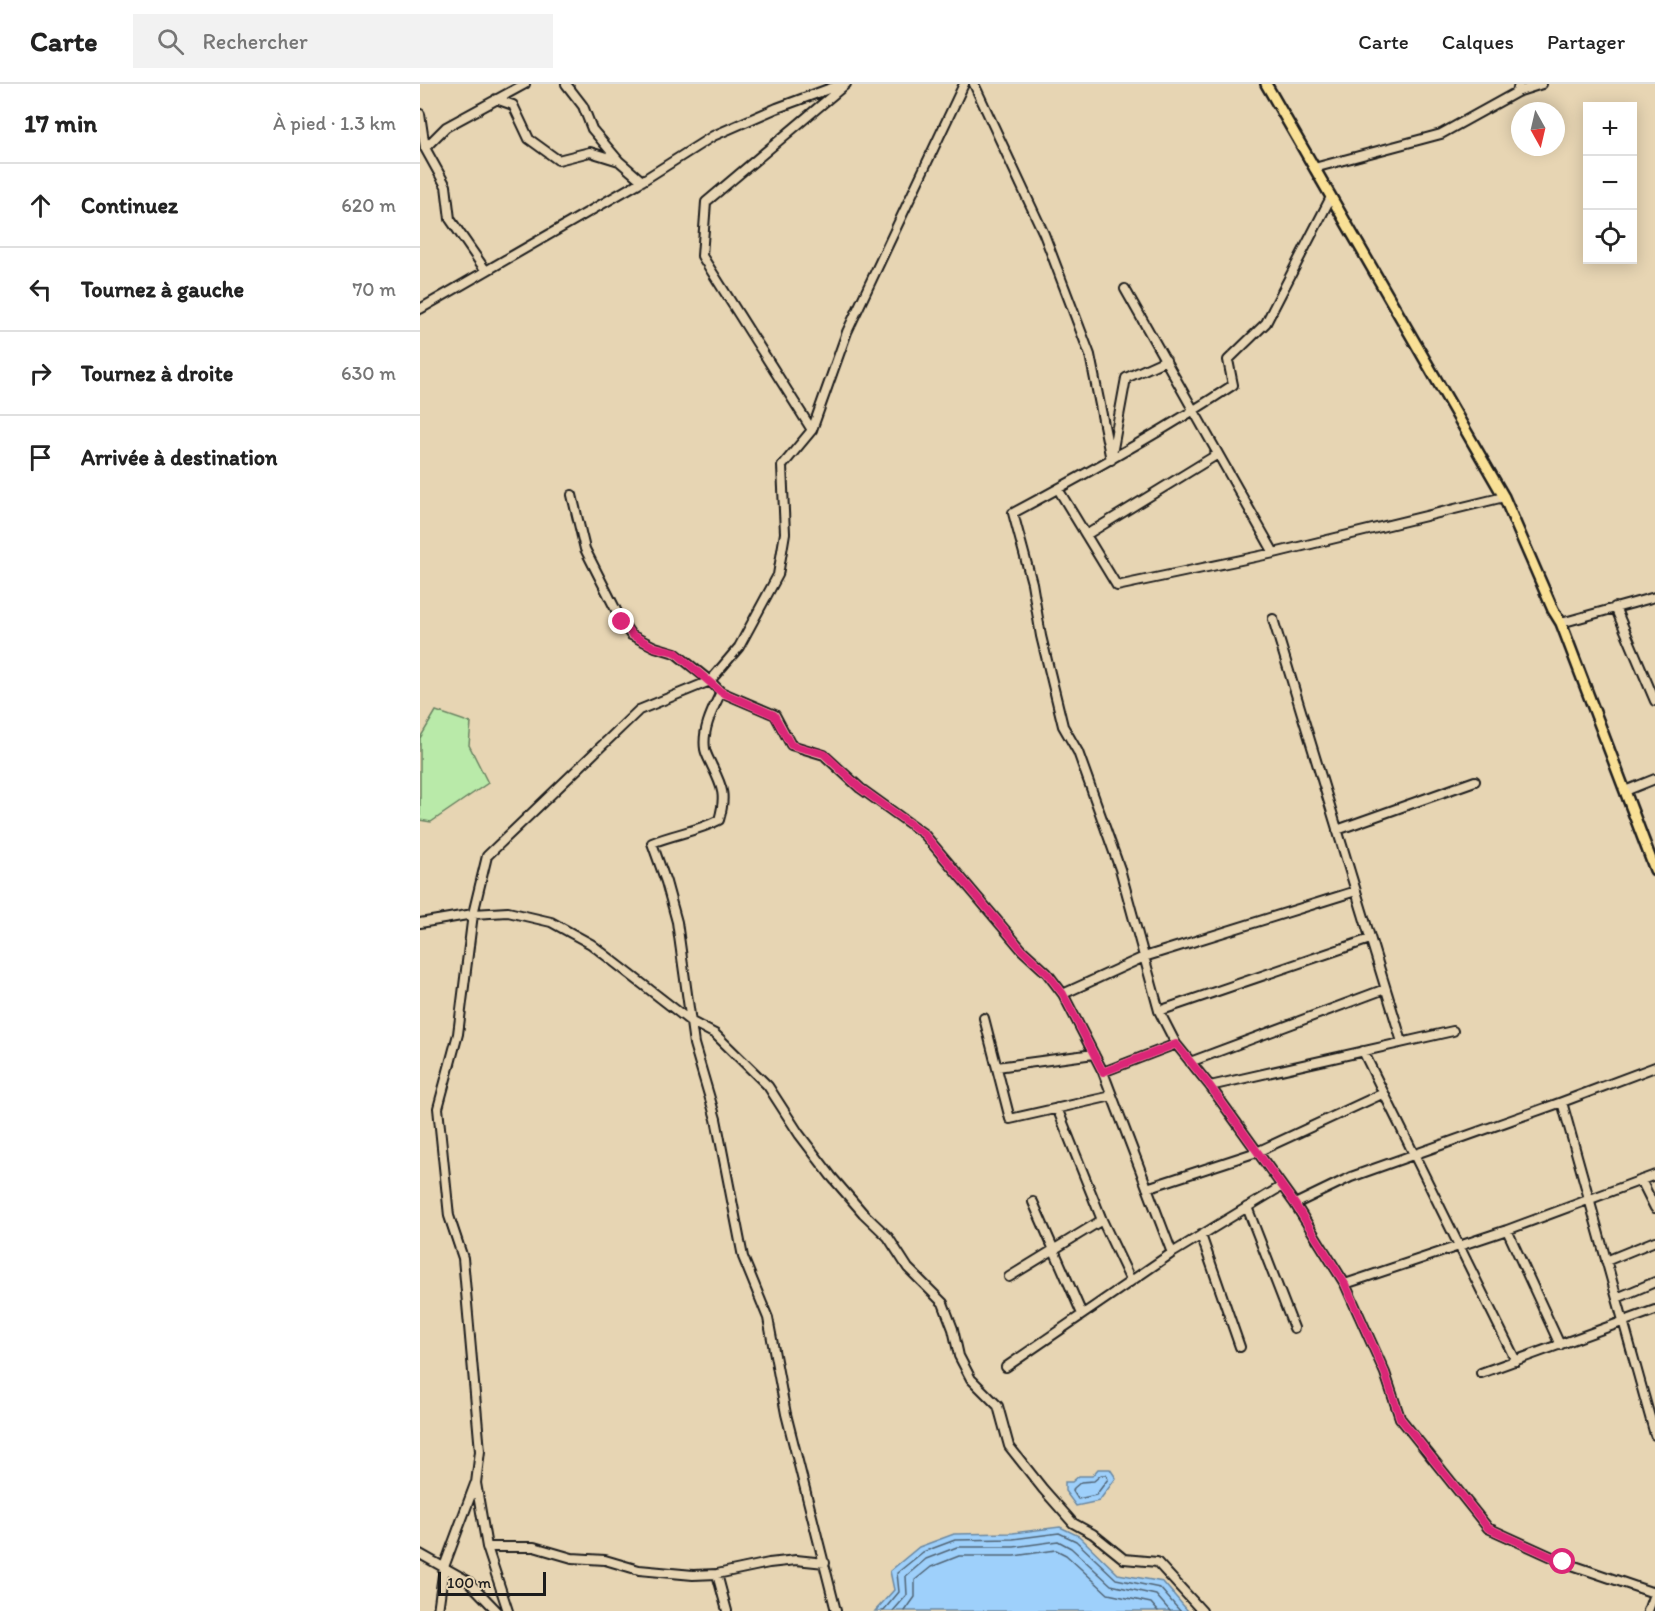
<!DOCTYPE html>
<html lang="fr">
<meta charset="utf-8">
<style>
:root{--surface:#fff;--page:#f2f2f2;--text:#222;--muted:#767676;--line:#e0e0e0}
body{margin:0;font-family:Itim,sans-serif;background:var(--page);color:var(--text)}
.controls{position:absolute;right:18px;top:18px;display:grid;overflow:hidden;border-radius:0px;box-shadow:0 3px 15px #0003}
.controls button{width:54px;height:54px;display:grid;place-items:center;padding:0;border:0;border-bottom:2px solid var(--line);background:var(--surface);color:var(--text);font:30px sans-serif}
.compass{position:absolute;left:1091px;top:18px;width:54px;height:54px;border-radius:50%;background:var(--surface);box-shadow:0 3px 15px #0003;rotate:172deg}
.scale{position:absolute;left:18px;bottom:15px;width:108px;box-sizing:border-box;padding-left:6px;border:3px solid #1c1c1c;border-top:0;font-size:16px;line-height:21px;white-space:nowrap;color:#1c1c1c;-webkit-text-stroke:4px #e7d5b3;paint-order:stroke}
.stop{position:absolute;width:18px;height:18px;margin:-14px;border:4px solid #db2777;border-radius:50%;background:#fff}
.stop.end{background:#db2777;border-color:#fff;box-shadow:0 2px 6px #0008}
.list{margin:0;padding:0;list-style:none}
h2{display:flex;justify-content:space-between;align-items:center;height:78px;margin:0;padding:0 24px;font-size:26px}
h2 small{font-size:20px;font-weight:400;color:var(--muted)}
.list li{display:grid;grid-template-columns:39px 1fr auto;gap:18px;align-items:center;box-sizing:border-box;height:84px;padding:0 24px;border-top:2px solid var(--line)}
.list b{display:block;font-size:22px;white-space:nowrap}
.list em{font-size:20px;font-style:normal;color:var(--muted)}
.icon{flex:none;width:33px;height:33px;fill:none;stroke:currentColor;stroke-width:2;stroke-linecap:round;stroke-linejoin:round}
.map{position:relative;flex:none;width:1235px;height:1527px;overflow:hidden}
header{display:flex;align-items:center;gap:36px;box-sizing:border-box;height:84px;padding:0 30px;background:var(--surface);border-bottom:2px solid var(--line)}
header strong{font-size:28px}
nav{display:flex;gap:33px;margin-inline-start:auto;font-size:21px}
.search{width:420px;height:54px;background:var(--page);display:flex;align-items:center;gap:15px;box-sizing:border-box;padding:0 21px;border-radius:0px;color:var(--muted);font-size:22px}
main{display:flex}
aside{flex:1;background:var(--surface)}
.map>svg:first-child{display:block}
.green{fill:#b9eaa9;stroke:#6a8362;stroke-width:1.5}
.water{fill:#9ed0fb;stroke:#6a88a2;stroke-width:1.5}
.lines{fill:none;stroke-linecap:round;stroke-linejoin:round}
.shore{stroke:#506475;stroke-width:1.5}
.minor-casing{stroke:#1c1c1c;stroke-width:12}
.major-casing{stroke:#1c1c1c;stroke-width:14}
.minor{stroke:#e7d5b3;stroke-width:8}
.major{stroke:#f9e096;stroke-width:9}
.route{stroke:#db2777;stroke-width:8}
</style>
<header>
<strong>Carte</strong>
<div class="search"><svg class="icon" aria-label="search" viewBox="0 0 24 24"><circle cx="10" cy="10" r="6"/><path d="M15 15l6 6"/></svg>Rechercher</div>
<nav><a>Carte</a><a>Calques</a><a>Partager</a></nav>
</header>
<main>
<aside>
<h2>17 min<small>À pied · 1.3 km</small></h2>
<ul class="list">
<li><svg class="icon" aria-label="ahead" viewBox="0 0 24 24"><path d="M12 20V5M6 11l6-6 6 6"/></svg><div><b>Continuez</b></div><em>620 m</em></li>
<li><svg class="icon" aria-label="left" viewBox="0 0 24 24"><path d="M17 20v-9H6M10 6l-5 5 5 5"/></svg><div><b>Tournez à gauche</b></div><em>70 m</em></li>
<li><svg class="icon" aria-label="right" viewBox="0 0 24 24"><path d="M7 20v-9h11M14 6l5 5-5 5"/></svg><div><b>Tournez à droite</b></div><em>630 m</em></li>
<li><svg class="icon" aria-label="arrive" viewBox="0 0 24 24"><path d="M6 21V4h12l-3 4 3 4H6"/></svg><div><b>Arrivée à destination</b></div></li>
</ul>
</aside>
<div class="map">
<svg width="1235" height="1527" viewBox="0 0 1235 1527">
<rect width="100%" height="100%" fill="#e7d5b3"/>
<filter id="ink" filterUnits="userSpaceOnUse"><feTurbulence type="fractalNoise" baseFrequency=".0167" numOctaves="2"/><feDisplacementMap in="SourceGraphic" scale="12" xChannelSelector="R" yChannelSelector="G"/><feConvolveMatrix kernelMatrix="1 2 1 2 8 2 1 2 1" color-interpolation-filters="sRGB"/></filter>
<g filter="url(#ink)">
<path class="green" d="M16,627L51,639L49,661L68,699L11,738L0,736V654Z"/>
<path class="water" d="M678,1385H690L696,1394L679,1417L656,1422L645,1407V1398H652L659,1392H672Z
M640,1443L659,1452L698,1490L743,1498L768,1527H455L474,1506L470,1487L499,1463L534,1450L593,1449Z"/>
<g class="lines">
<path class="shore" d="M681,1391H686L688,1395L676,1411L658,1415L653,1407L654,1404L661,1398L674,1397Z
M463,1527L479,1508L477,1489L503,1468L535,1456L593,1455L639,1449L656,1457L696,1495L740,1504L760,1527
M473,1527L487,1511L486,1492L506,1475L537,1463H594L638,1457L651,1464L691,1501L736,1511L750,1527
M485,1527L495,1513V1496L511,1483L539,1472H594L636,1466L646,1471L688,1510L731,1519L738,1527"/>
<g class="minor-casing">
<path id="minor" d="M146,0L163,22L172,45L199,77L222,97
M554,0L624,150L670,271L691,376
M1097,8L1122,0
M76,15L93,21L109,55L138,76L170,68L199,77
M0,30L5,64L26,102L30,135L66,187
M5,64L26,43L105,0
M894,84L1021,50L1097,8L1099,0
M911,113L846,239L808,276L813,301C742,348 668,389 593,429L612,499L621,552L643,642L658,668L700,785L739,927L756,960L790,1002L875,1120L925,1200L965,1289L980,1334L1068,1444L1143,1478L1234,1509
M705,205L854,469
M0,225L222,97L293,52L357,24L422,0
M392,346L427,248L544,0
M692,370L706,294L746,276
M638,405L697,502L854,469L1084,413
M152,411L165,465L202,538L211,551L235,563L255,569L290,597L319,563L358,491L365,449L362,382L392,346L282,172L286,118L426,0
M666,451L798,370
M1195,523L1235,617
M853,535L982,958
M1141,539L1235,513
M301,608C293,625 282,645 285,665C286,671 290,677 292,682C303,704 306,712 299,736C278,747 254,750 232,759L246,798L257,838L274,960L296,1035L323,1173L348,1234L366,1330L416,1527
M1205,707L1235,695
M917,746L1055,697
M0,839L53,830L88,828L131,838L171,860L270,937L295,950L348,1002L379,1050L411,1092L443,1129L468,1153L488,1184L523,1219L533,1245L539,1272L551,1295L578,1322L589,1362L623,1405L653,1439L673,1450L704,1475L737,1478L782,1527
M643,910L724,873L936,807
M739,927L950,855
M564,934L590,1035L692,1012
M943,967L1096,1277
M770,978L965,905
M577,983L674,970
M683,988L756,960
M790,1002L1033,947
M1142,1018C1172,1129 1205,1240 1235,1351
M637,1024L682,1136L711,1197
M1221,1096L1235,1124
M727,1104L837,1068L964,1009
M613,1118L662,1230
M875,1120L931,1093L1142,1018L1235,983
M827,1123L874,1244
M1087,1146L1140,1261
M781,1151L820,1263
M1186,1177L1235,1157
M589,1193L682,1136
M925,1200L1087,1146L1235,1091
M1197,1214L1235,1198
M586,1283L752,1169L862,1102
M1061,1289L1235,1226
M67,1463H114L152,1474L185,1476L219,1486L273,1491L297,1490L349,1479L376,1476L405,1479
M0,1470L48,1497L77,1527
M297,1490L307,1527
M18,1527L24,1483L55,1400
M88,1527L67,1463L56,1399L60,1367L43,1174L29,1132L18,1024L38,950L53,830L67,772L219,626L290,597L301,608L355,631L371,661L404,671L440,704L504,750L602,866L627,889L643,910L683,988L752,1169
M1228,1527L1235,1507"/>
</g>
<g class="major-casing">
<path id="major" d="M846,0L1084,413L1133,526L1141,539L1235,786"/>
</g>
<use href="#minor" class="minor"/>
<use href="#major" class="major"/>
</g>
</g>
<g class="lines" filter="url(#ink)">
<path class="route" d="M202,538L212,551L234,563L255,568L301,608L354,631L371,661L404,670L440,704L504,750L602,866L627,889L643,910L683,988L756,960L790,1002L875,1120L925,1200L965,1289L980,1334L1068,1444L1143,1478"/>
</g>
</svg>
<div class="controls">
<button>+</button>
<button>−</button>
<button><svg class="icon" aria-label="locate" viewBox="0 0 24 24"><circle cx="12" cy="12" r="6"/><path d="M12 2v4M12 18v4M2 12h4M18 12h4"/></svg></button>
</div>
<svg class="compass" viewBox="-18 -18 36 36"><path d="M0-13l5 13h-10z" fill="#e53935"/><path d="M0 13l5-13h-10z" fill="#767676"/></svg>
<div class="scale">100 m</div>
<div class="stop" style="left:1143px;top:1478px"></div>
<div class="stop end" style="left:202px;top:538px"></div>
</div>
</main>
